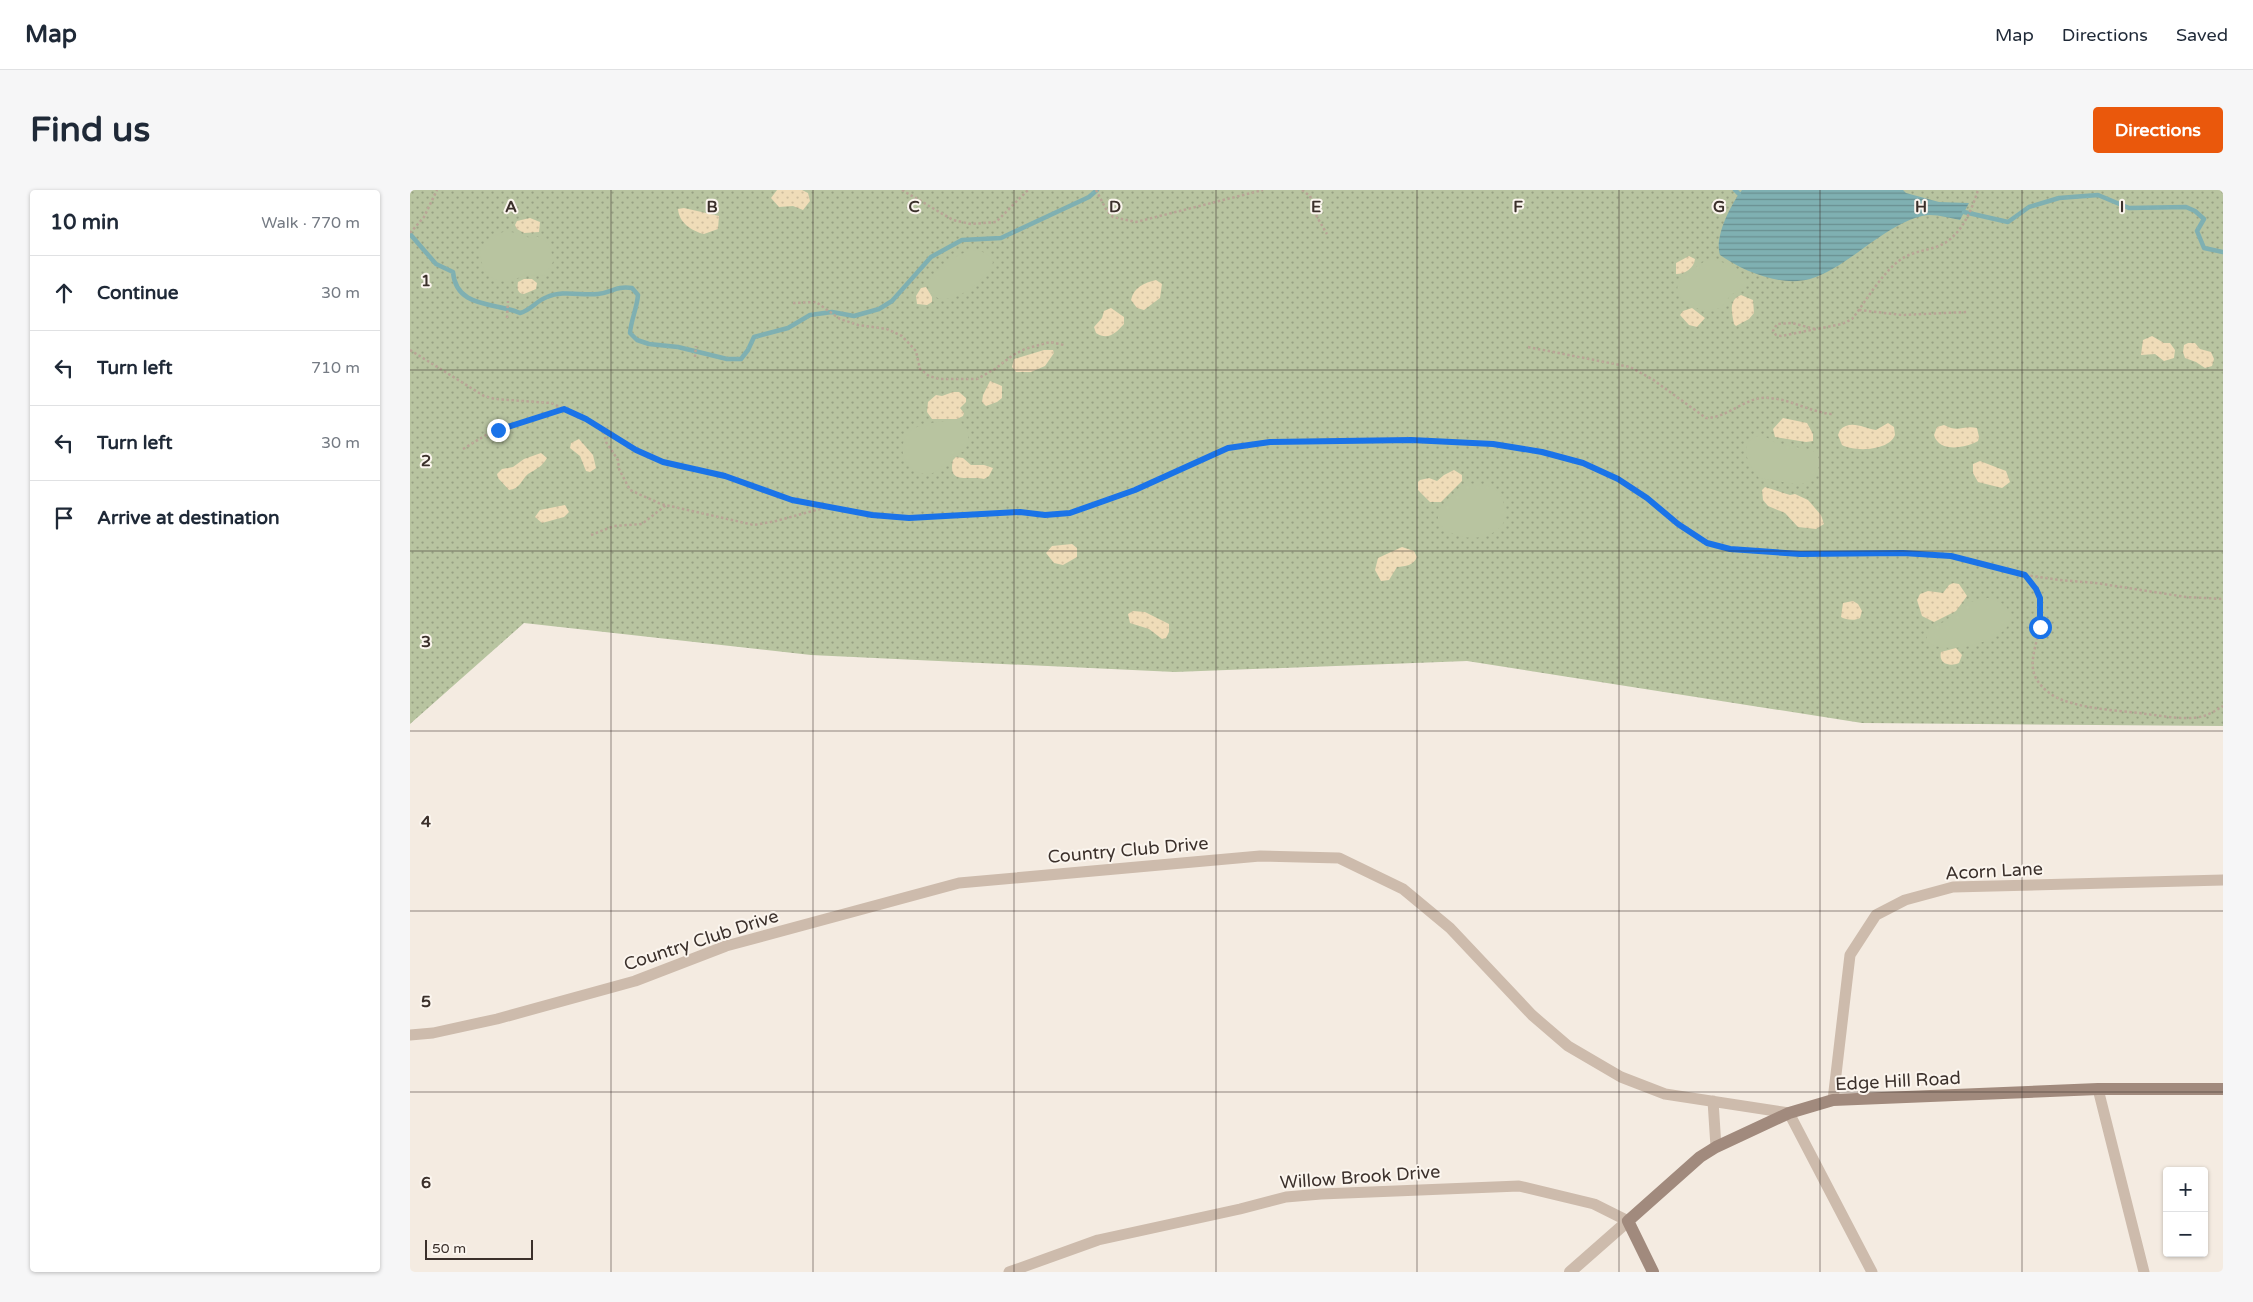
<!DOCTYPE html>
<meta charset="utf-8">
<style>
:root{--surface:#fff;--page:#f6f6f7;--text:#1f2937;--muted:#747a83;--line:#e0e1e3;--accent:#ea580c}
body{margin:0;font-family:"Varela Round",sans-serif;background:var(--page);color:var(--text)}
.controls{position:absolute;right:15px;bottom:15px;display:grid;overflow:hidden;border-radius:5px;box-shadow:0 1px 4px #0004}
.controls button{width:45px;height:45px;display:grid;place-items:center;padding:0;border:0;border-bottom:1px solid var(--line);background:var(--surface);color:var(--text);font:25px sans-serif}
.scale{position:absolute;left:15px;bottom:12px;width:108px;box-sizing:border-box;padding-left:5px;border:2px solid #3b302b;border-top:0;font-size:14px;line-height:18px;white-space:nowrap;color:#3b302b;-webkit-text-stroke:4px #fbf5ee;paint-order:stroke}
.stop{position:absolute;width:15px;height:15px;margin:-11px;border:4px solid #1a73e8;border-radius:50%;background:#fff}
.stop.end{background:#1a73e8;border-color:#fff;box-shadow:0 1px 5px #0008}
.list{margin:0;padding:0;list-style:none}
h2{display:flex;justify-content:space-between;align-items:center;height:65px;margin:0;padding:0 20px;font-size:21px}
h2 small{font-size:16px;font-weight:400;color:var(--muted)}
.list li{display:grid;grid-template-columns:32px 1fr auto;gap:15px;align-items:center;box-sizing:border-box;height:75px;padding:0 20px;border-top:1px solid var(--line)}
.list b{display:block;font-size:19px;white-space:nowrap}
.list em{font-size:16px;font-style:normal;color:var(--muted)}
.icon{flex:none;width:28px;height:28px;fill:none;stroke:currentColor;stroke-width:2;stroke-linecap:round;stroke-linejoin:round}
.map{position:relative;flex:none;width:1813px;height:1082px;overflow:hidden;border-radius:5px}
header{display:flex;align-items:center;gap:30px;box-sizing:border-box;height:70px;padding:0 25px;background:var(--surface);border-bottom:1px solid var(--line)}
header strong{font-size:24px}
nav{display:flex;gap:28px;margin-inline-start:auto;font-size:18px}
.intro{display:flex;align-items:center;justify-content:space-between;box-sizing:border-box;height:120px;padding:0 30px}
h1{margin:0;font-size:35px}
.button{padding:12px 22px;border-radius:5px;background:var(--accent);color:#fff;font-size:18px;font-weight:700}
main{display:flex;gap:30px;padding:0 30px}
aside{flex:1;background:var(--surface);border-radius:5px;box-shadow:0 1px 4px #0004}
.map>svg:first-child{display:block}
.green{fill:url(#green-dots)}
.sand{fill:url(#sand-dots)}
.pitch{fill:#b8c4a0}
.water{fill:url(#water-rules)}
.lines{fill:none;stroke-linecap:round;stroke-linejoin:round}
.stream{stroke:#7fb0b2;stroke-width:4.5}
.path{stroke:#b9a596;stroke-width:2.5;stroke-dasharray:2.5 2.5;stroke-linecap:butt}
.minor{stroke:#cdbbac;stroke-width:11}
.tertiary{stroke:#cdbbac;stroke-width:12}
.secondary{stroke:#a18a7d;stroke-width:12}
.route{stroke:#1a73e8;stroke-width:6}
.grid{fill:none;stroke:#3b302b;stroke-width:1;stroke-opacity:0.55}
.labels{text-anchor:middle;stroke-width:4;stroke-linejoin:round;paint-order:stroke}
.street-label{font-size:18px;fill:#3b302b;stroke:#fbf5ee}
.grid-label{font-size:16px;text-anchor:middle;font-weight:bold;fill:#3b302b;stroke:#fbf5ee;stroke-width:4;stroke-linejoin:round;paint-order:stroke}
</style>
<header>
<strong>Map</strong>
<nav><a>Map</a><a>Directions</a><a>Saved</a></nav>
</header>
<div class="intro"><h1>Find us</h1><a class="button">Directions</a></div>
<main>
<aside>
<h2>10 min<small>Walk · 770 m</small></h2>
<ul class="list">
<li><svg class="icon" aria-label="ahead" viewBox="0 0 24 24"><path d="M12 20V5M6 11l6-6 6 6"/></svg><div><b>Continue</b></div><em>30 m</em></li>
<li><svg class="icon" aria-label="left" viewBox="0 0 24 24"><path d="M17 20v-9H6M10 6l-5 5 5 5"/></svg><div><b>Turn left</b></div><em>710 m</em></li>
<li><svg class="icon" aria-label="left" viewBox="0 0 24 24"><path d="M17 20v-9H6M10 6l-5 5 5 5"/></svg><div><b>Turn left</b></div><em>30 m</em></li>
<li><svg class="icon" aria-label="arrive" viewBox="0 0 24 24"><path d="M6 21V4h12l-3 4 3 4H6"/></svg><div><b>Arrive at destination</b></div></li>
</ul>
</aside>
<div class="map">
<svg width="1813" height="1082" viewBox="0 0 1813 1082">
<defs>
<pattern id="green-dots" width="8" height="8" patternUnits="userSpaceOnUse" patternTransform="scale(1.25)"><rect width="8" height="8" fill="#b8c4a0"/><path d="M2 2h.1M6 6h.1" fill="none" stroke="#97a083" stroke-width="1.8" stroke-linecap="round"/></pattern>
<pattern id="sand-dots" width="8" height="8" patternUnits="userSpaceOnUse" patternTransform="scale(1.25)"><rect width="8" height="8" fill="#efdcb8"/><path d="M2 2h.1M6 6h.1" fill="none" stroke="#cebd9e" stroke-width="1.8" stroke-linecap="round"/></pattern>
<pattern id="water-rules" width="6" height="5" patternUnits="userSpaceOnUse" patternTransform="scale(1.25)"><rect width="6" height="5" fill="#7fb0b2"/><path d="M0 2.5h6" fill="none" stroke="#699091"/></pattern>
</defs>
<rect width="100%" height="100%" fill="#f4ebe1"/>
<path class="green" d="M0,0H1813V536L1452,533L1057,471L765,482L401,465L114,433L0,534Z"/>
<path class="sand" d="M367,0H392L398,3L400,11L393,20L383,16L369,17L361,8Z
M274,18L309,26L308,39L294,44C282,41 269,33 268,19Z
M120,28L130,32L129,42L114,43L107,39L105,35L107,31Z
M1279,66L1285,69C1284,78 1275,84 1266,84V73Z
M114,89H122L127,93L126,99L114,104C107,103 107,98 108,92Z
M746,90L752,94L750,108L734,120L727,118L721,110C724,97 734,93 746,90Z
M516,97L522,107V112L517,115L507,114L506,106L511,98Z
M1331,105L1343,110L1344,123L1339,129L1326,136L1324,134C1322,123 1318,110 1331,105Z
M701,118L714,127V134C706,143 698,151 686,143L684,137L692,128L694,121Z
M1282,118L1295,128L1287,137L1279,135L1270,125L1273,121Z
M1742,146L1754,153H1760L1765,160L1764,168L1754,171L1745,164L1731,165L1733,150Z
M1778,153H1785L1790,159L1801,162L1804,169L1802,176L1795,178L1786,172L1775,168L1773,162L1774,155Z
M634,160H643L644,163L635,176L621,182H606L602,177L604,169Z
M580,191L592,196V208L587,212L576,216L572,212L573,205Z
M543,202H549L556,208V212L550,218L554,223L553,226L547,229H522L517,222L518,212L526,205L532,206Z
M1373,228L1397,233L1403,244V251L1396,252L1365,247L1363,239Z
M1478,233L1484,237L1485,245C1479,261 1445,262 1432,255L1428,245L1430,240C1440,229 1454,238 1466,240Z
M1534,235C1549,243 1552,235 1567,238L1569,247L1568,251C1556,258 1529,263 1524,245L1527,237Z
M169,249L183,265L186,278L180,282L176,281L170,266L160,258L161,253Z
M131,263L137,268C132,277 126,279 118,284C111,290 110,299 99,300L88,288L87,284L92,279L103,277L114,269Z
M546,267L553,268L561,275H574L583,278L579,286L574,289C560,285 537,296 543,270Z
M1570,271L1596,281L1600,292L1592,298L1568,292L1563,283V274Z
M1044,280L1052,285V291L1031,312H1020L1008,300V292L1010,290L1019,288L1027,291L1034,285Z
M1355,297L1380,305L1385,304L1398,310L1411,325L1414,334L1406,339L1388,337L1375,323L1358,316L1353,310L1352,300Z
M155,315L159,322L154,327L132,333L125,327L130,320Z
M662,354L667,358V367L653,375L644,373L636,363L642,356Z
M992,357L1004,361L1007,367C1003,376 996,376 987,377L979,390L971,391L965,380L968,368Z
M1543,393L1549,394L1557,406L1546,421L1524,432L1512,426L1507,410L1510,404L1518,401L1533,403L1539,395Z
M1443,411L1448,414L1452,421L1450,428C1445,431 1436,430 1431,427L1433,413Z
M723,421L735,422L759,434V442L756,448L752,449L739,439L720,433L718,424Z
M1546,458L1552,465L1549,473C1540,477 1528,474 1531,462Z"/>
<path class="pitch" d="M93,42C103,41 107,44 116,47C120,48 124,47 128,47C140,50 142,62 143,72L134,86C128,86 123,85 118,85C111,85 106,90 100,91C78,94 69,77 71,58L83,46Z
M563,60C572,61 579,63 583,72C579,88 543,117 526,107C500,91 549,62 563,60Z
M1302,69L1324,76L1334,86V97C1330,99 1325,102 1321,105C1316,110 1314,117 1307,119C1285,125 1246,103 1282,80C1289,75 1293,71 1302,69Z
M537,231H550L557,239L559,252L554,261C549,263 545,265 540,268C534,273 530,280 523,283C494,291 480,249 507,237C515,233 527,232 537,231Z
M1352,245L1368,254L1402,260L1408,266L1409,276L1404,288L1390,295L1349,288C1337,275 1326,249 1352,245Z
M1056,294C1083,292 1097,302 1095,330C1084,354 1041,353 1028,331V320L1051,296Z
M1578,408C1591,411 1602,417 1600,432C1592,453 1533,467 1517,451V444L1526,435L1544,428L1560,412Z"/>
<path class="water" d="M1332,0H1493L1496,3L1529,12L1559,13L1550,30C1539,28 1523,23 1512,26C1495,30 1480,40 1465,50C1445,64 1423,82 1400,89C1370,97 1333,81 1310,65C1304,47 1321,14 1332,0Z"/>
<g class="lines">
<path class="stream" d="M1325,0L1329,4
M1554,22L1598,32L1619,17L1649,8L1688,5L1719,18L1776,17L1785,21L1794,29L1787,41L1794,58L1813,62
M0,44L26,74L43,82C46,119 86,112 110,123C121,120 126,111 137,107C153,100 172,106 188,104C203,102 205,96 222,98L228,105C227,118 221,130 220,143L227,150L239,154L268,157L317,169H331L338,160L344,147L378,138L400,125L422,122L444,126L469,119L482,111L521,67L552,50L591,48L679,7L687,0"/>
<path class="path" d="M492,0L543,30L561,34L586,32L618,0
M686,0L697,21L703,27L726,32L853,0
M892,0L900,6L907,27L917,44
M0,43L14,27L27,0
M383,113L406,112L430,129L448,135L477,139L492,146L506,161L510,179L519,186L529,189H567L585,179L603,165L615,159L640,152L654,155
M1449,120L1492,125L1557,122
M97,128L98,111
M1405,139L1382,133L1367,134L1363,141L1366,145L1371,146L1432,134L1442,129C1457,110 1471,84 1490,70C1501,62 1514,61 1526,57C1550,49 1561,22 1568,0
M1118,157L1220,177L1242,189L1296,228C1316,228 1331,211 1351,208C1376,206 1398,222 1422,224
M0,160L74,206L85,209L141,213L176,229L226,260L253,272L315,286L382,310L462,325L499,328L611,322L635,325L661,323L725,300L818,258L860,252L1001,250L1083,254L1133,263L1173,273L1208,289L1237,308L1268,334L1297,353L1320,359L1390,364L1493,363L1541,366L1615,385L1650,390L1686,393L1776,407L1813,409
M285,167L286,156
M194,242L196,252L208,270L209,279L220,300L251,314L344,335L366,331L417,317
M53,259L76,245L153,220
M181,345L204,336L232,334L256,315
M1616,386C1651,427 1610,463 1627,490C1632,498 1642,506 1650,509C1678,520 1708,520 1736,524C1754,526 1772,530 1789,527C1798,526 1806,520 1813,516"/>
<path class="minor" d="M0,845L23,843L87,829L225,791L316,756L549,693L850,666L929,668L993,699L1040,738L1122,825L1158,856L1211,887L1255,904L1379,923L1462,1082
M1688,899L1734,1082
M1423,910L1440,765L1466,725L1495,710L1543,697L1813,690
M1303,911L1306,957
M599,1082L688,1050L830,1019L876,1007L911,1004L1109,996L1184,1014L1218,1031"/>
<path class="tertiary" d="M1160,1082L1218,1031"/>
<path class="secondary" d="M1243,1082L1218,1031L1290,967L1306,957L1379,923L1423,910L1688,899H1813"/>
</g>
<g class="lines">
<path class="route" d="M88,240L154,219L176,229L226,260L253,272L315,286L382,310L462,325L499,328L610,322L635,325L660,323L725,300L818,258L860,252L1001,250L1083,254L1132,262L1173,273L1208,289L1237,308L1268,334L1297,353L1320,359L1390,364L1493,363L1541,366L1615,385L1626,399L1630,408V437"/>
</g>
<path class="grid" d="M201,0V1082M403,0V1082M604,0V1082M806,0V1082M1007,0V1082M1209,0V1082M1410,0V1082M1612,0V1082M0,180H1813M0,361H1813M0,541H1813M0,721H1813M0,902H1813"/>
<g class="labels">
<g class="street-label">
<text transform="translate(718 660) rotate(-5)" y="6">Country Club Drive</text>
<text transform="translate(1584 681) rotate(-3)" y="6">Acorn Lane</text>
<text transform="translate(291 750) rotate(-18)" y="6">Country Club Drive</text>
<text transform="translate(1488 891) rotate(-3)" y="6">Edge Hill Road</text>
<text transform="translate(950 987) rotate(-4)" y="6">Willow Brook Drive</text>
</g>
</g>
<g class="grid-label">
<text x="101" y="22">A</text>
<text x="302" y="22">B</text>
<text x="504" y="22">C</text>
<text x="705" y="22">D</text>
<text x="906" y="22">E</text>
<text x="1108" y="22">F</text>
<text x="1309" y="22">G</text>
<text x="1511" y="22">H</text>
<text x="1712" y="22">I</text>
<text x="16" y="96">1</text>
<text x="16" y="276">2</text>
<text x="16" y="457">3</text>
<text x="16" y="637">4</text>
<text x="16" y="817">5</text>
<text x="16" y="998">6</text>
</g>
</svg>
<div class="controls">
<button>+</button>
<button>−</button>
</div>
<div class="scale">50 m</div>
<div class="stop" style="left:1630px;top:437px"></div>
<div class="stop end" style="left:88px;top:240px"></div>
</div>
</main>
